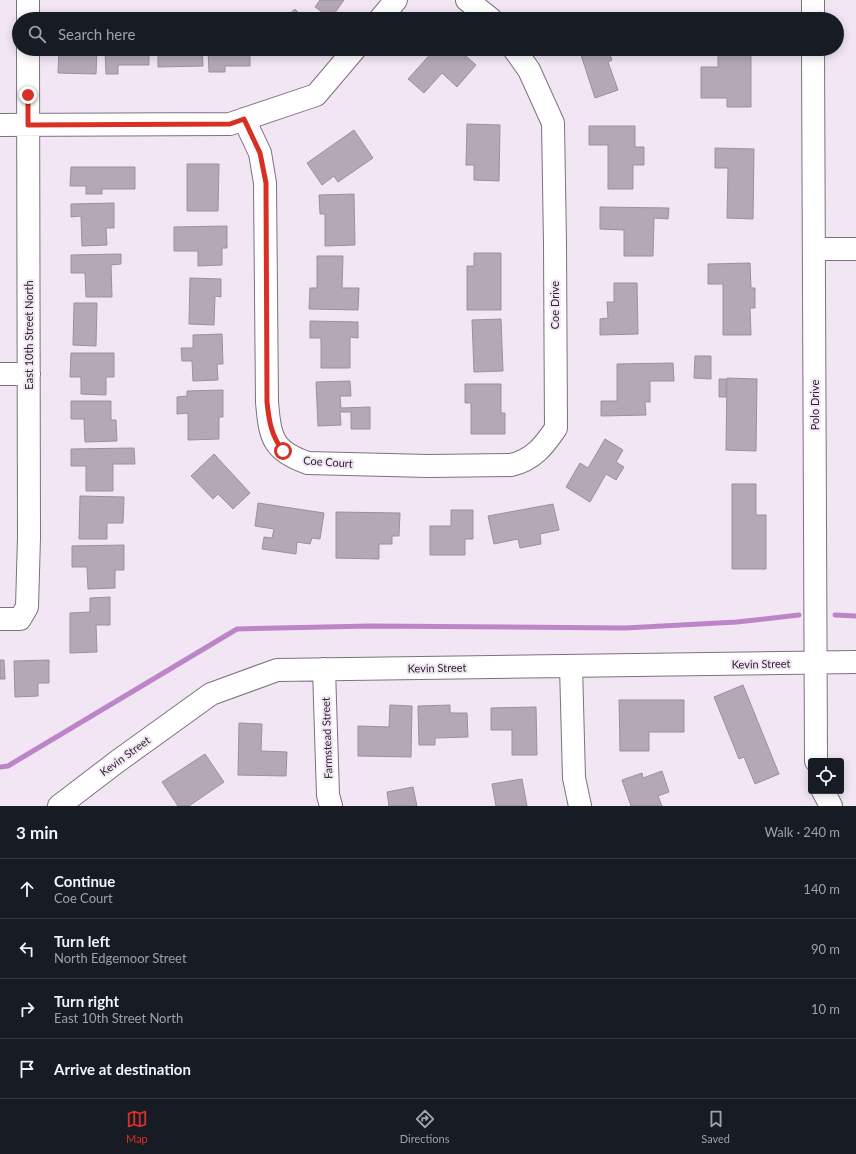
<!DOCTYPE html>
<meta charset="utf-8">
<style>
:root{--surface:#171b24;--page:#242831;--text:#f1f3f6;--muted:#9ea1a6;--line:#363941;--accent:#d93025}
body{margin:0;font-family:Lato,sans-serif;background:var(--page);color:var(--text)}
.controls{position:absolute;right:12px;bottom:12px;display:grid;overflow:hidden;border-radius:4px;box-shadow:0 2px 10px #0003}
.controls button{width:36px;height:36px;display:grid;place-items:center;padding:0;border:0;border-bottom:1px solid var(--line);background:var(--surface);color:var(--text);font:20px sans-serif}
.stop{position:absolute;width:12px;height:12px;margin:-9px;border:3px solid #d93025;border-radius:50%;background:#fff}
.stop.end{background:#d93025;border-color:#fff;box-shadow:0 1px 4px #0008}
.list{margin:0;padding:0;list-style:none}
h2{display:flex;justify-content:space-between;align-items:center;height:52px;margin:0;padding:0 16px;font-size:17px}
h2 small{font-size:13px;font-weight:400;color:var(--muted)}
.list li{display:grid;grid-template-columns:26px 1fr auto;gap:12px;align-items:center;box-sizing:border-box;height:60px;padding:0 16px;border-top:1px solid var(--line)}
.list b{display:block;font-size:15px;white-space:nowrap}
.list p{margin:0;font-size:13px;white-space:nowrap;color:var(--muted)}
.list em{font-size:13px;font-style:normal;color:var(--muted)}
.icon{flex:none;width:22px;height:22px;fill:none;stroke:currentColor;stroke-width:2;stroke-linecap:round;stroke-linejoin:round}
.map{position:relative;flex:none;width:856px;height:806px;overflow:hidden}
.search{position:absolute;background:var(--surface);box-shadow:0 2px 10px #0003;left:12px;right:12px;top:12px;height:44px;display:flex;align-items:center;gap:10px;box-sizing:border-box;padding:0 14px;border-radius:22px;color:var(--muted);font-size:15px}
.sheet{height:292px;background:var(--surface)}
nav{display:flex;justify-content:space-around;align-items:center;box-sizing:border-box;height:56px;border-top:1px solid var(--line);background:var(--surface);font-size:11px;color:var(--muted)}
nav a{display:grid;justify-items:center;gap:2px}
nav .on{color:var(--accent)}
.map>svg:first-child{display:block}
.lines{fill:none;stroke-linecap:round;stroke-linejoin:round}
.stream{stroke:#bc85c7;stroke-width:5}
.building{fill:#b3a8b6;stroke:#9b909d}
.minor-casing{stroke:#7c727e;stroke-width:24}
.minor{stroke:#fff;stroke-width:22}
.route{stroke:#d93025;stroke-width:5}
.labels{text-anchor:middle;stroke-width:4;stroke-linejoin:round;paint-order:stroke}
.street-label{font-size:11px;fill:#2a252b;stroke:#f2e6f4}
</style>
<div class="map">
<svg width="856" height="806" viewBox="0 0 856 806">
<rect width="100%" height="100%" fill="#f2e6f4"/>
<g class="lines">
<path class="stream" d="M835,615L856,616
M0,767L8,766L237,629L370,626L625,628L737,622L799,615"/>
</g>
<path class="building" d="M320,0H344L331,18L315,7Z
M295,9L304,19H284Z
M276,13L281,19H270Z
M59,49H97L96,74L58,73Z
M105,49H149V65H118V74H106Z
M158,49H202L203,66L158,67Z
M208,49H250V66H225V72H209Z
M273,49H285L278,55Z
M435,49H458L476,65L457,87L442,73L424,93L408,79Z
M579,49H608L612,60L608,62L618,90L595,98Z
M718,49H751V107H727V98H701V67H718Z
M467,124L500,125L499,181L474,180V165H466Z
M589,126H635V147H644V165H633V189H608V145H589Z
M354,130L373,158L338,182L334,176L322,185L307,163Z
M715,148L754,149L753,219L727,218L728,168H715Z
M187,164H219L218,211H187Z
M71,167H135V189H102V194H86V186H70Z
M354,194L355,245L325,246V214H320L319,195Z
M114,203V228H106L107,245L82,246L81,216L71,217V204Z
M600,207L669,208L668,219L654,218L653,256H624V230L600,229Z
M227,226V248H222V265L198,266V251H174V227Z
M474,253H501V310H467V266H474Z
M121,254V264L111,265L112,297H86L85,273H71V255Z
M317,256H343L342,288H359L358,310L309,309L310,288H317Z
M750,263L751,288H755V308H750L751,335H723V284H708V264Z
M190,278L221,279V297L215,296L214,325L189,324Z
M614,283H637L638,334L600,335V319L608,318L607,302H614Z
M74,303H97L96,346L73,345Z
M501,319L503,371L474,372L472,320Z
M310,321L358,322V338L350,337V368H321V338H310Z
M222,334L223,364H217L218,380L193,381L192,361H182L181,348H193V335Z
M71,353H114V377H106V395L81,394V377H70Z
M695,356H711V379L694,378Z
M673,363L674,381H650V402H645L646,415L601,416V401H617V364Z
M727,378L757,379L756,451L726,450Z
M719,379H726V397H719Z
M350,381L351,396H340L341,408L370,407V429H351V412H340L341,425L318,426L316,382Z
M465,384H501V413H505V434H471V403H465Z
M223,390V417H219V439L188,440V413L177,414V397L187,396V391Z
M71,401H111V420H116L117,441L85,442L84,419H71Z
M605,439L623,450L616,462L624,467L616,480L606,474L590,502L566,487L580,463L588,468Z
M134,448L135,464H113V491H86V466H71V449Z
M214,454L250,493L233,509L218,494L213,499L191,476Z
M732,484H756V515H766V569H732Z
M80,496L124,497L123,523H107V539H79Z
M258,503L324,513L320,539L312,538L310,544L297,542L296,554L262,549L264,537L272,538L274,529L255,526Z
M553,504L559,530L540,534L541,544L520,548L518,539L494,544L488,516Z
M451,510H473V539H465V555H430V526H451Z
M336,512L400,513L399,536H392V544H379V559L336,558Z
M124,545V570H115V588L88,589L87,567H72V546Z
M110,597V625H96L97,652L70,653V613L90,612V598Z
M0,660H4L5,679H0Z
M49,660V683H38V696L15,697L14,661Z
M743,685L779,774L755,784L744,757L739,759L714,697Z
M619,700H684V732H649V751H620Z
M390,705L412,706L411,757L358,756V726L389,727Z
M450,705V713H467L468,737L435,738V745H419L418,706Z
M536,707L537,755H512V730H491V708Z
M239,723L262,724L261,751L287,752L286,776L238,775Z
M205,754L224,782L189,806H178L162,782Z
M662,771L669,792L658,796L662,806H631L622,780L642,773L643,778Z
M522,779L527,806H496L492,784Z
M413,787L417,806H389L387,792Z"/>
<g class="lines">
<g class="minor-casing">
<path id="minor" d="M28,0V19
M467,0L491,19
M813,0V19
M380,19L396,0
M813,49L816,761
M244,119L260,153L265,183L267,402C270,437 272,451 308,463L428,466L511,465C533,460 544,446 556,428L555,244L553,123L529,70L514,49
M0,125L230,124L316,95L355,49
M814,249H856
M0,374H29
M0,619H20L27,607L29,537L28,49
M571,666L574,778L580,806
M324,669L328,795L331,806
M823,791L831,806
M59,806L118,761L211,694L277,670L856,662"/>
</g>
<use href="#minor" class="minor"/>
</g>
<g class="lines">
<path class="route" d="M28,95V125L230,124L244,119L260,153L266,183L267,402C269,421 271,435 283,451"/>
</g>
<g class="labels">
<g class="street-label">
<text transform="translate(555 305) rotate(-90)" y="4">Coe Drive</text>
<text transform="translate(29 335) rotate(-90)" y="4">East 10th Street North</text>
<text transform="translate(815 405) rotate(-90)" y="4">Polo Drive</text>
<text transform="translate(328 462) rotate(4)" y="4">Coe Court</text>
<text transform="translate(761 664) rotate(-1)" y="4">Kevin Street</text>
<text transform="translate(437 668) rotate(-1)" y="4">Kevin Street</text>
<text transform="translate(327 738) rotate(-92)" y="4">Farmstead Street</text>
<text transform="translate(125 756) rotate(-36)" y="4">Kevin Street</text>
</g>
</g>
</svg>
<div class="controls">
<button><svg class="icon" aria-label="locate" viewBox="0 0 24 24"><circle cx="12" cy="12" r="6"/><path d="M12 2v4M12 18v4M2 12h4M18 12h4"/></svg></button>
</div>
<div class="stop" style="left:283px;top:451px"></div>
<div class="stop end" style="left:28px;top:95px"></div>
<div class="search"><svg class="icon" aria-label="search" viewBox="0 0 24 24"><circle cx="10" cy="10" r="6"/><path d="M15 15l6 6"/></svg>Search here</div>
</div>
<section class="sheet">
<h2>3 min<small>Walk · 240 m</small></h2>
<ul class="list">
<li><svg class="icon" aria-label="ahead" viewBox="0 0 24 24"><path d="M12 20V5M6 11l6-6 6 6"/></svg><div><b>Continue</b><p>Coe Court</p></div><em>140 m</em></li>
<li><svg class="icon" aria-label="left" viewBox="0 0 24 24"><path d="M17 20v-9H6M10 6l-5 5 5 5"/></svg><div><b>Turn left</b><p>North Edgemoor Street</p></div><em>90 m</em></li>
<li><svg class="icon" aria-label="right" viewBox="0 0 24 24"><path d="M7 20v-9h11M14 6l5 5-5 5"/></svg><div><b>Turn right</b><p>East 10th Street North</p></div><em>10 m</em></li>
<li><svg class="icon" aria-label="arrive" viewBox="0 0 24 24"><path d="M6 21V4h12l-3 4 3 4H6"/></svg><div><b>Arrive at destination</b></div></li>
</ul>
</section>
<nav>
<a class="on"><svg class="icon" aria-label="map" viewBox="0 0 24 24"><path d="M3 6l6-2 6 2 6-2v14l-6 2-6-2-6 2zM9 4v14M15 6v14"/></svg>Map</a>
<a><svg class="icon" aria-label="directions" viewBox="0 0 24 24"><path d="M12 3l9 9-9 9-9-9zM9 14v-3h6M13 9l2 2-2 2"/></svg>Directions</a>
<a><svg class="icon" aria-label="saved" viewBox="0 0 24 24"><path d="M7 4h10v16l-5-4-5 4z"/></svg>Saved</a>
</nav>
